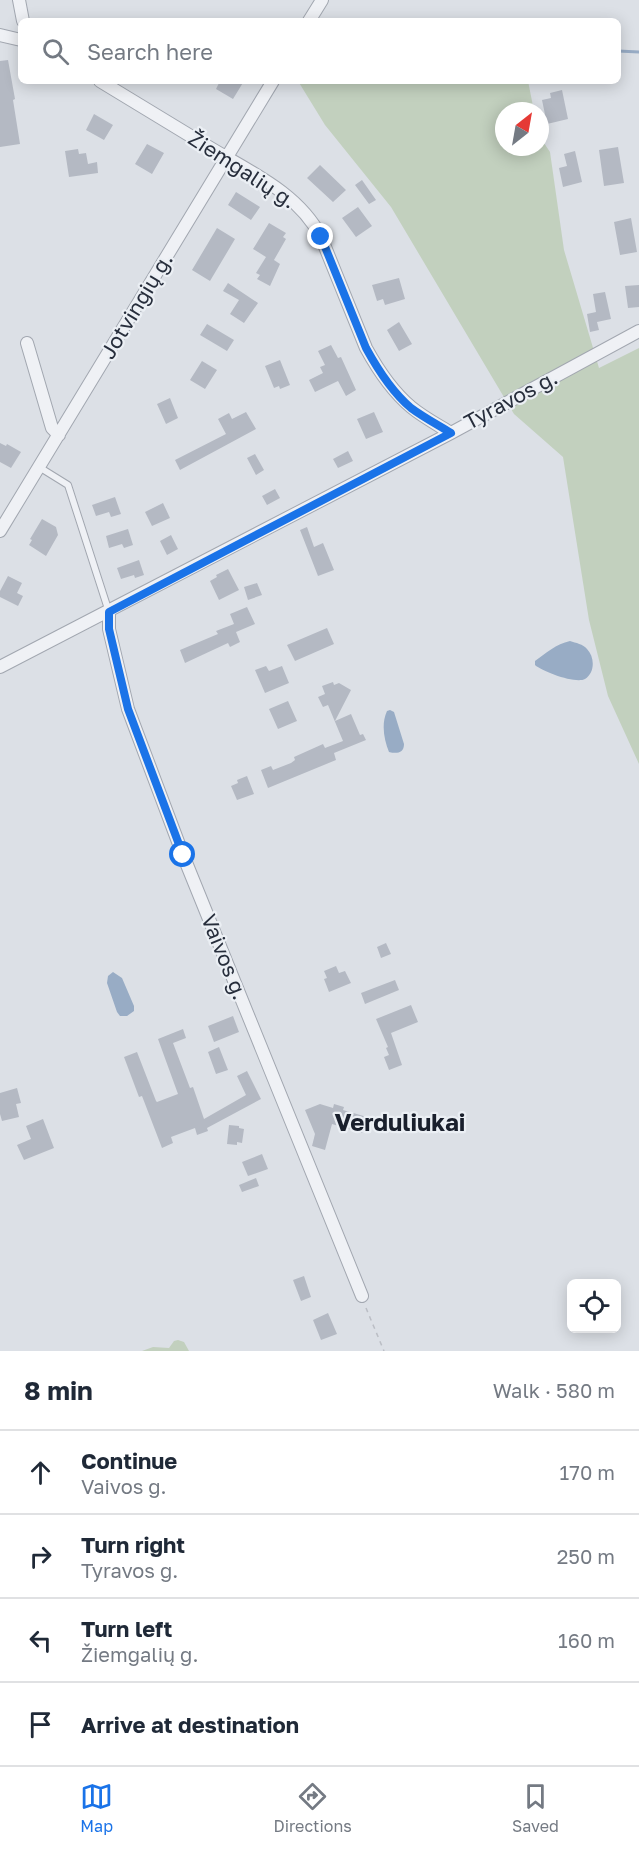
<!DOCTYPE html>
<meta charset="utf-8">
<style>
:root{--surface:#fff;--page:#f6f6f7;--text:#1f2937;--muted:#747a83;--line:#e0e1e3;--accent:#1a73e8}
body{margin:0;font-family:"Golos Text",sans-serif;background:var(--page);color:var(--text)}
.controls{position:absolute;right:18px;bottom:18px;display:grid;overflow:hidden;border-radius:9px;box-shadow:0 3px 15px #0003}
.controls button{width:54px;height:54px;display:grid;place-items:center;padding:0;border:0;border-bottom:2px solid var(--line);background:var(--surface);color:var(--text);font:30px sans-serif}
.compass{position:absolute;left:495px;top:102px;width:54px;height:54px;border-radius:50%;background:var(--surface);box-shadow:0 3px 15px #0003;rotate:31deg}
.stop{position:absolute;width:18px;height:18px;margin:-14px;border:4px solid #1a73e8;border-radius:50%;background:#fff}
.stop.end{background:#1a73e8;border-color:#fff;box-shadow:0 2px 6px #0008}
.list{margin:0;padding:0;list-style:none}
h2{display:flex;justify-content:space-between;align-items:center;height:78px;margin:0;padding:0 24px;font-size:26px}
h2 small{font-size:20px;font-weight:400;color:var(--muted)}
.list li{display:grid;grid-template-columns:39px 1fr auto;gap:18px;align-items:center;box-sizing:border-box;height:84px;padding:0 24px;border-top:2px solid var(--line)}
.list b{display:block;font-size:22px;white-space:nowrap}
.list p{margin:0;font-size:20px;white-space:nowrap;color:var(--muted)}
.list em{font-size:20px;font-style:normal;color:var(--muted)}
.icon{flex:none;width:33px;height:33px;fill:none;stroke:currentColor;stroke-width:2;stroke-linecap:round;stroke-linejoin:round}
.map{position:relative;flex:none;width:639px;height:1351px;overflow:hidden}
.search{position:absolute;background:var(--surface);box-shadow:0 3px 15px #0003;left:18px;right:18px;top:18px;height:66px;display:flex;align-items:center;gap:15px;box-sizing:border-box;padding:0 21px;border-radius:9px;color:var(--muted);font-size:22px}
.sheet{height:414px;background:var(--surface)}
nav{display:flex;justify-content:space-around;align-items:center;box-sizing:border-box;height:84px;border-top:2px solid var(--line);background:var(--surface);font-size:16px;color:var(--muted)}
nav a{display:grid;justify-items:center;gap:3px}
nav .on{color:var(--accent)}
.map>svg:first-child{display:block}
.green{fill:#c2d0be}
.water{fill:#98acc5}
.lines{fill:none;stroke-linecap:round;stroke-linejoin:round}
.stream{stroke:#98acc5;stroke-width:3}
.building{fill:#b4b9c3}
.service-casing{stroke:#a2a7b0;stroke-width:8}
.minor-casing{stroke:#a2a7b0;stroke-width:14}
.path{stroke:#bbbec5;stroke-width:1.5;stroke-dasharray:4.5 4.5;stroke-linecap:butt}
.service{stroke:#eff1f5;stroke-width:6}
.minor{stroke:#eff1f5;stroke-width:12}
.route{stroke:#1a73e8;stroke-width:8}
.labels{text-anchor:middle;stroke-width:4.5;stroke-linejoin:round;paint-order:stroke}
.street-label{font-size:21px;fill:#272e3c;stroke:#ebeff4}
.quarter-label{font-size:24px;font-weight:bold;fill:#191f2c;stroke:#ebeff4}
</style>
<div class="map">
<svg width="639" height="1351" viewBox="0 0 639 1351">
<rect width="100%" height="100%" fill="#dce0e6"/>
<path class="green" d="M298,81H528L534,111H504V147H540V137L550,152L564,250L599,368L639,348V764L608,696L589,620L563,457L514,414L391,207L325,125Z
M178,1340L184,1342L189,1351H142L153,1347L169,1348L174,1341Z"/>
<path class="water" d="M570,641C576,643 583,644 587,649C595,657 595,673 585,679C576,684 543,672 535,665V661C546,653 556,644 570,641Z
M390,710L394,712L404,744C404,753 397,754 389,752C384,740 381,724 387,711Z
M113,972L122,978L134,1006V1011L127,1016H120L117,1012L107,983L108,976Z"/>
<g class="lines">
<path class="stream" d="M618,51L639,52"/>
</g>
<path class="building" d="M8,60L15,99L13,100L20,144L0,147V61Z
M220,81H244L233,99L216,89Z
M562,90L568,119L547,124L542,100L551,98L550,93Z
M94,114L113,125L104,140L86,130Z
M147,144L164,153L152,174L135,164Z
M618,147L624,183L604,186L599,150Z
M78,149L79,154L86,153L88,164L97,162L98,173L69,177L65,151Z
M575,151L582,182L563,187L559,168L567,166L564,154Z
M320,165L346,190L333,202L307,178Z
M362,180L376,200L369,204L355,185Z
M236,192L260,207L251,220L228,205Z
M358,207L372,226L356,237L342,218Z
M631,218L637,252L620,255L614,222Z
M269,223L286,233L283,237L286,239L274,260L280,264L270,286L257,279L260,275L256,273L266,257L253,249Z
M217,228L235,239L210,281L192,270Z
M399,278L405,299L385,305L383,299L377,301L372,285Z
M228,283L258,303L244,323L230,314L239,300L223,291Z
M639,285V307L628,308L625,286Z
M605,292L611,319L597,322L599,330L590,332L587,314L596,312L593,294Z
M399,322L412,344L399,351L387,330Z
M207,324L234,340L227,351L200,335Z
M331,345L338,358L341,357L356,390L346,396L338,381L315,392L309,380L323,373L320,367L325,365L318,351Z
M280,360L290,385L280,389L279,386L274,388L265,366Z
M202,361L217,370L205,389L190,380Z
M170,398L178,418L166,424L157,404Z
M246,412L256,429L180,470L175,460L226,434L218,419L229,413L232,419Z
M374,412L383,432L366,439L357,419Z
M0,443L6,446L7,444L21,452L11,468L0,462Z
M348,451L353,461L338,468L333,459Z
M255,454L264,470L256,475L247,458Z
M275,489L280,498L267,505L262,496Z
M115,497L121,514L111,517L109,512L96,516L92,505Z
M163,503L170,518L152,526L145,512Z
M42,519L56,527L58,535L46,556L29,545L32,540L30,539Z
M307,527L314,547L323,543L334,570L318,576L300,530Z
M128,529L133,545L124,548L122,544L109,548L106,536Z
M171,535L178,549L167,555L160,541Z
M139,560L144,575L135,578L134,575L121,579L117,568Z
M228,569L239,590L219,600L210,581L217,577L216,575Z
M8,576L22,583L17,593L23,596L18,606L0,597V591Z
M257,583L262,595L248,600L244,587Z
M247,607L255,624L236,632L240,642L230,647L228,643L185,663L180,650L218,634L216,631L234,624L230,614Z
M327,628L334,644L295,661L287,645Z
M266,666L269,671L282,666L289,683L265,693L255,670Z
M333,682L334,685L339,683L351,690L335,721L351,714L360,735L363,734L366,740L334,753L336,760L268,788L261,770L271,766L273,770L291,763L295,760L294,757L323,744L325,748L343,741L328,705L323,707L318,697L325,694L322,686Z
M288,701L297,721L278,729L269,709Z
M247,776L254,794L237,800L231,786L238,783L237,780Z
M386,943L391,954L381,958L377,947Z
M336,966L339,973L345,971L351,983L329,992L324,979L327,978L324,971Z
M395,980L399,990L365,1004L361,993Z
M411,1005L418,1022L391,1033L402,1065L389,1070L384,1057L389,1055L386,1048L388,1047L376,1019Z
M233,1016L239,1032L214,1042L208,1026Z
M183,1029L186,1038L173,1043L190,1088L193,1087L204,1119L246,1095L237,1076L247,1071L261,1099L207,1128L208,1131L197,1135L195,1128L171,1137L173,1143L162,1148L142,1096L139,1097L124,1057L137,1052L156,1101L157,1102L178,1094L158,1039Z
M219,1047L228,1070L216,1074L208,1052Z
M17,1088L21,1103L16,1104L19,1117L2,1121L0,1114V1093Z
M320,1104L333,1108L334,1104L344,1107L343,1110L367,1117L362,1133L332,1124L325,1150L312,1146L315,1134L305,1110Z
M43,1119L54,1148L24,1160L17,1145L31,1139L26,1126Z
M229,1125L239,1126V1128L244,1129L242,1143L237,1142V1145L227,1144Z
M262,1154L268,1169L248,1176L242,1162Z
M256,1178L259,1186L242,1192L239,1185Z
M304,1276L311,1297L301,1301L293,1280Z
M328,1313L337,1334L321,1340L313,1320Z"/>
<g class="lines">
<g class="service-casing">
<path id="service" d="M39,467L68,485L109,612"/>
</g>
<g class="minor-casing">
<path id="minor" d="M19,0L23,21
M309,21L322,0
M0,35L21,40
M100,81C136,103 171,124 207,146C248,171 298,192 321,237L366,348C378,370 392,391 411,407C423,417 438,425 451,433
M27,343L52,428L59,435
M0,531L273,81
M109,612V629L128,709L183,855L362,1296
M0,667L451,433L639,331"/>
</g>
<path class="path" d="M366,1308L384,1351"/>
<use href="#service" class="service"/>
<use href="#minor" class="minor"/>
</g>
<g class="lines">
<path class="route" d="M183,855L128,709L109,629V612L451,433C438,425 423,417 411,408C392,392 378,370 366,348L321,237"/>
</g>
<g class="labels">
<g class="street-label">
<text transform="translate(242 170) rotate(33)" y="7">Žiemgalių g.</text>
<text transform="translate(137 306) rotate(-59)" y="7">Jotvingių g.</text>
<text transform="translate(511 400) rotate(-28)" y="7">Tyravos g.</text>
<text transform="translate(224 957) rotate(68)" y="7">Vaivos g.</text>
</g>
<g class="quarter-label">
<text x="400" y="1131">Verduliukai</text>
</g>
</g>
</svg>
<div class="controls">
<button><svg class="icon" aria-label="locate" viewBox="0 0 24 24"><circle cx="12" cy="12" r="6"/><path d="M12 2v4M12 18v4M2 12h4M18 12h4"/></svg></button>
</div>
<svg class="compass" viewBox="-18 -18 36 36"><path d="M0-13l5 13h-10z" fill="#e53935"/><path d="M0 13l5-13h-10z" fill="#747a83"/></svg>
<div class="stop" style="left:183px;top:855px"></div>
<div class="stop end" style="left:321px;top:237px"></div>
<div class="search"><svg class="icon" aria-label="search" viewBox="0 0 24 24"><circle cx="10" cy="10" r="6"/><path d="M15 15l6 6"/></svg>Search here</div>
</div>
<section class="sheet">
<h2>8 min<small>Walk · 580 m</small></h2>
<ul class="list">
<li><svg class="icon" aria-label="ahead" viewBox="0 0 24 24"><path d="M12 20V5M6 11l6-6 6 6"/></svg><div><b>Continue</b><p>Vaivos g.</p></div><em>170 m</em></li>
<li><svg class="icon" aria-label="right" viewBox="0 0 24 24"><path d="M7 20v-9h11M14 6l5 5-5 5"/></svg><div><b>Turn right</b><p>Tyravos g.</p></div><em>250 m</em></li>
<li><svg class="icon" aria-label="left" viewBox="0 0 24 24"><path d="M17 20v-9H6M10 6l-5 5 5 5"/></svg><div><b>Turn left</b><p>Žiemgalių g.</p></div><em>160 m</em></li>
<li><svg class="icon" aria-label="arrive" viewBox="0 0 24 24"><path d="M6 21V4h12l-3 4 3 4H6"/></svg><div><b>Arrive at destination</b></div></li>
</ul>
</section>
<nav>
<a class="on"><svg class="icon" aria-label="map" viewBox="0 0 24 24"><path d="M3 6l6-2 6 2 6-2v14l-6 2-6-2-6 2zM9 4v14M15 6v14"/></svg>Map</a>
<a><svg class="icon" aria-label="directions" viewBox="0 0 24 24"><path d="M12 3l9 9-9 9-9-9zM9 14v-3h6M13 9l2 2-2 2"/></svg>Directions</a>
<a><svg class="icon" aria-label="saved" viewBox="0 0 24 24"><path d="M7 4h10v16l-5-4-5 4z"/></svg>Saved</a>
</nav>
